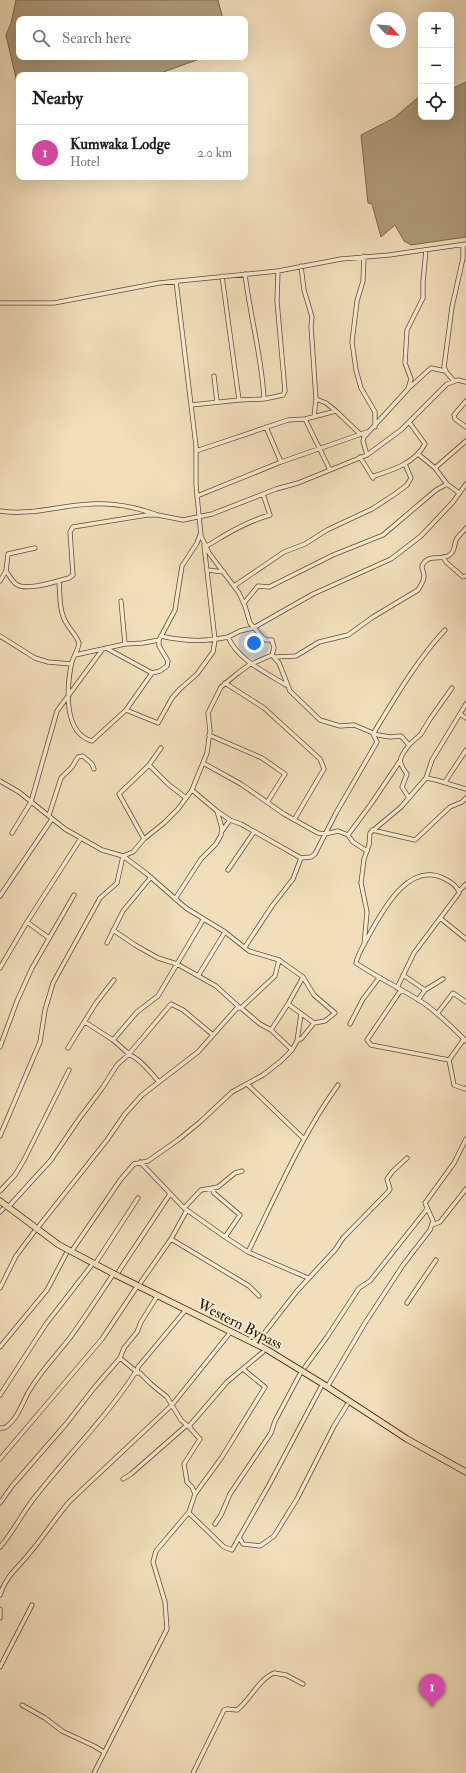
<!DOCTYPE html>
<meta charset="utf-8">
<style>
:root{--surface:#fff;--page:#f6f6f6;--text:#202124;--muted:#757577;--line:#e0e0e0;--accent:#7c3aed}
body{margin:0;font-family:"IM FELL Double Pica",serif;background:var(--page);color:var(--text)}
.controls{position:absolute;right:12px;top:12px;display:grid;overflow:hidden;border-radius:8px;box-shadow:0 4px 16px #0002}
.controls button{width:36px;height:36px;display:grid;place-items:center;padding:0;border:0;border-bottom:1px solid var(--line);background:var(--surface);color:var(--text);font:20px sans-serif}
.compass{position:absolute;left:370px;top:12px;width:36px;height:36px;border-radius:50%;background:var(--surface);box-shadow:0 4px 16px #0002;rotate:116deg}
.you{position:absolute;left:254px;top:643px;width:14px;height:14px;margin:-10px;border:3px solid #fff;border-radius:50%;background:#1a73e8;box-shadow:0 0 0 6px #1a73e833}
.badge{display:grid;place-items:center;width:26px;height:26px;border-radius:50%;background:var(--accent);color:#fff;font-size:13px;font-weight:700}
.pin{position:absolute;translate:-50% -33px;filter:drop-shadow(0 1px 2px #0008)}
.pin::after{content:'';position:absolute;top:21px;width:14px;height:12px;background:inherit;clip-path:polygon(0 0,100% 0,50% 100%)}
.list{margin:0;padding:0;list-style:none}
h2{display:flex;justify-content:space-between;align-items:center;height:52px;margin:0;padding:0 16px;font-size:17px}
h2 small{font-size:13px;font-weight:400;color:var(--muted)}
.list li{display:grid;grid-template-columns:26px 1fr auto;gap:12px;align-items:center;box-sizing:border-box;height:56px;padding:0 16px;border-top:1px solid var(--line)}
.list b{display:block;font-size:15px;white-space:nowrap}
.list p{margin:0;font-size:13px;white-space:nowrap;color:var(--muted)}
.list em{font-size:13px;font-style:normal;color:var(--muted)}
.icon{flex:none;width:22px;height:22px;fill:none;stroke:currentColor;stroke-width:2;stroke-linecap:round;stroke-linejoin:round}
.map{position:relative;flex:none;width:466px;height:1773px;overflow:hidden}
.search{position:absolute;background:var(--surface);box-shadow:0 4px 16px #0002;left:16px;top:16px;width:232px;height:44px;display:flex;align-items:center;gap:10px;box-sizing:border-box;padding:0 14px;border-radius:8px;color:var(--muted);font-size:15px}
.panel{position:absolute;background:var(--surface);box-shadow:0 4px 16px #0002;left:16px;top:72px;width:232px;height:108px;border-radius:8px}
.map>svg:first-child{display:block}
.water{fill:#af9c7c;stroke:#7b694c}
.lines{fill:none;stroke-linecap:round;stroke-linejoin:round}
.street-casing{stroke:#5f4c31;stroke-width:5}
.primary-casing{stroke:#2e1c03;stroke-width:7}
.street{stroke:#f7ead3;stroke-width:3.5}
.primary{stroke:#f2debb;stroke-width:5.5}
.labels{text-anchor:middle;stroke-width:4;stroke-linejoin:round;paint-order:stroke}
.street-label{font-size:15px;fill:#2e1c03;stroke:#f7ead3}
</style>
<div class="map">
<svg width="466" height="1773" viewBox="0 0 466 1773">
<rect width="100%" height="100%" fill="#f2debb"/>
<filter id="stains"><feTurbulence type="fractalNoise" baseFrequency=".005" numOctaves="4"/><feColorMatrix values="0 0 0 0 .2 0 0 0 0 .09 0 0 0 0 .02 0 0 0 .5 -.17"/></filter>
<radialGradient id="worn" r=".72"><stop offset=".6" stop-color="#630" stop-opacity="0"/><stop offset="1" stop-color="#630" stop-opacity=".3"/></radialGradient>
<path class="water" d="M16,0H218L223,19H19V57H205L155,75H19V91L6,35L11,23Z
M466,82V237L411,245L404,241L395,225L381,237L372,204L368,203L361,135L394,118L421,95V117H451V89Z"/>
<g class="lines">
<g class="street-casing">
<path id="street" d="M364,256L363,281L357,301L352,342L356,370L361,388L375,412V427
M245,274C250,316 262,357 264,399
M176,281L196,446V485L201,536L209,553L239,593L245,606L250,623L262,637L266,640H272L274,648L272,655L279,663L290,691L320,720L340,726L354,725L378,735L390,737L401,736L409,745L421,734L430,719L452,688
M0,303H54L159,283L278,271L341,259L389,255L466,244
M214,376L217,402
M454,381L447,373L444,367L452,307L463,258V245
M410,387L431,368L445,371
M239,400L264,399L283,395L285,391L277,301L278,271
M466,401L454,415L455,419L466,427
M191,405L239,400L222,276
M336,411L360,434
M314,417L316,399
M305,419L330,470
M266,427L281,462
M196,451L288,420L305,419L336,411L326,403L316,399L311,326L312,317L304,290L301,266
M418,454L435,468L447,484L459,493
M367,455L363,441L364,437L408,389L411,379L405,363L407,330L423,298V282L426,250
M360,457L373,478L374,476C393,470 415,463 425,444L409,422
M435,468L466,441
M197,496L281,462L367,432
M0,511C32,516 60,505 92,504C113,503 135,507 155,514
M206,546C213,543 218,539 225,535C239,527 255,519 270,515L263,494
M443,557L446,562L463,577L466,576
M207,570L224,572
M6,571C9,575 12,581 16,584C26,592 57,581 69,578L73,575L70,532L73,527L147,515H158L183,520L212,514L276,489L298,483L367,455L401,430L447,384L458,380L466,382
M0,581L6,571L8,554L35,548
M59,581C60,594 59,613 67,624C71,631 76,635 79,643C78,651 72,658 71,666C67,688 63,733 92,741L126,710L152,673L160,671L167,666L168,661L159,646V640L175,610L182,566L197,543L200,535
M234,586L284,552L305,544L327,530L372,509L395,494L407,485L411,478L405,464
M121,601L125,644
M244,603L258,586L269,587L333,555L383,535L436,490L447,484
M0,636L35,658L48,662L71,664
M161,636C182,641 206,642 228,637C238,660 265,672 286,685
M228,637L240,631L253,628L313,594L391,559L421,536L453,502L466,484
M106,648L152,673
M75,655L125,644L143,643L159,640
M275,657L296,656L319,642L348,635L373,617L418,590C421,585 424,581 424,576C424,571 420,568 423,564C429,554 440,560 448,556C455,552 454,546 456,540C458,536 463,532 466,528
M225,683L264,708L320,759L324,769L294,820
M126,710L158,723L172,698L180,689L197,674L213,652L215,640L204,545
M460,714L466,718
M209,735L262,758L285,774L268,801
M203,763L241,784L284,814L318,833L325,834L338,831L348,835L353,842L367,851
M149,765L168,784L186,798
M426,778L432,760L466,704
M0,781L19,792L65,829L102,850L123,856L147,874L186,908L225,932L249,951L279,960L303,977L288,1004L314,1023L325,1021L335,1013L314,995L303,977
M445,782L466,750
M409,798L402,787L407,774C397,761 399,758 409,745
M217,811L230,820L241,824L301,858L311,857L315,854L336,813L377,742L373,734C395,698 416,661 445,630
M49,815L61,778L72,767L78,757L83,756L92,764L94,769
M372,830L415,840L450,807L462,802L466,798
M222,831L230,820
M12,833L31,802L57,711L102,650
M348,835L371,804L400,761
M144,839L119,794L149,765L161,748
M228,870L254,832
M459,891L466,884
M0,896L52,819
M175,899L201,859L216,844L221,835L222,828L217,811L192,790
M440,918L466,939
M27,922L49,938
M113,930L135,945L158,958L177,964L216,986L239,1007
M107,943L123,911L151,877
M364,945L367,912L361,883L364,859L369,845L370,833L401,807L426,778L436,780L466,789
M245,947L272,906L293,879L301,858
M0,968L27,922L81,838
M403,975L425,990
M198,976L225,932
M397,988L414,953L459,893C458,886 451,882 445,879C409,860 383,910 369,935C365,943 358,953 356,963C378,978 402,989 425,1004C440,1015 453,1028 466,1041
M401,990L367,1040L371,1045L449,1060
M418,1000L425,990L443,979
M241,1008L275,976L279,960
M437,1014L453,993L466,1002
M85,1022L113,1040L129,1054L171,1004L183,1010L213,1035
M350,1024L363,999L379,978
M271,1030L292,1050
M464,1039L449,1060L454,1085L465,1089L466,1088
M113,1040L137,1012L158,996L203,920
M297,1041L302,1038L314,1023
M0,1047L17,1001L32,968L74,895
M68,1048L96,1003L114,980
M247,1084L304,1139
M0,1136L40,1042L45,1010L53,983L100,898L117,883L123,856L133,852L144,839L164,823L178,809L192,790L207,753L210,731L208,713L221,687L238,673L249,665L272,655
M140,1162L184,1208L225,1237L248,1252L308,1278
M212,1188L214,1193L240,1215L225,1237
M0,1191L15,1175L24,1160L69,1070
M10,1205L51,1160L79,1119L103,1087L117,1065L128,1055C136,1054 153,1075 159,1082
M184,1208L201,1190L218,1187L235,1173L242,1171
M0,1212L3,1209
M432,1225L440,1222L466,1189
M39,1226L107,1140L125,1114L142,1095L198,1052L237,1008H241L260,1024L271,1030L288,1004
M171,1239L249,1286L259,1296
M73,1249L121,1179L134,1164L148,1161L178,1140L200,1122L232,1092L263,1075L281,1061L292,1050L297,1041L301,1014
M248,1252C276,1196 301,1136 338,1085
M97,1261L138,1198
M119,1271L170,1194
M141,1282L171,1239L187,1210
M0,1288L16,1256L34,1232
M407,1303L436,1260
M258,1341L297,1291L335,1250L343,1238L388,1192L390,1189L387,1179L392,1172L407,1158
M0,1347L47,1290L66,1254
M120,1358L137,1372L138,1367L184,1312
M305,1367L327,1337L359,1288L370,1281L427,1209
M329,1384L365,1323L403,1265L430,1230L433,1221L425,1203L454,1163L466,1139
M0,1395L46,1324L91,1266
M0,1428H4C16,1422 22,1404 28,1393C39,1373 55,1357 69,1339C84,1319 98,1297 112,1276
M0,1459L102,1339L136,1288
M123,1479L131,1474L187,1425
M195,1494L222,1457L265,1387L243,1369
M0,1503L12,1486L66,1424L94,1388L120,1358L124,1348L137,1332L141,1322L156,1298
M189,1513L224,1547L232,1550L269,1485L321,1387
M215,1524L221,1515L230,1494L271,1433L275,1421L300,1374
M239,1537L243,1544L260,1546L274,1536L297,1499L334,1426L347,1405
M0,1547C15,1530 24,1509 39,1492C71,1452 107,1416 135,1373H140L151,1384L167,1397L181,1420L190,1428
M0,1595C6,1576 16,1570 28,1555C43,1538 55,1518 70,1501L172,1405L229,1334
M0,1609V1618
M0,1667L32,1605
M22,1705L45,1718L62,1731L94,1746L104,1752
M94,1773L167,1629L165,1602L153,1562L156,1551L189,1512L195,1494L192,1487L187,1482L184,1464L200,1439L190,1428V1425L227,1382L263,1352
M193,1773L224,1710L227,1709L237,1710C250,1700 259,1679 274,1673L286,1675L303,1684"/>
</g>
<g class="primary-casing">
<path id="primary" d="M0,1201L59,1245L116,1275L266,1349L323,1384L407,1439L466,1472"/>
</g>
<use href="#street" class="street"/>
<use href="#primary" class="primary"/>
</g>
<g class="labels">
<g class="street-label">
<text transform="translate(240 1324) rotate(27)" y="5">Western Bypass</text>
</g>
</g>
<rect width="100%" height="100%" filter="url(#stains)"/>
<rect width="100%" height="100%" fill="url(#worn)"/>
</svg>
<div class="controls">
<button>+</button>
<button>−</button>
<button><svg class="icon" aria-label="locate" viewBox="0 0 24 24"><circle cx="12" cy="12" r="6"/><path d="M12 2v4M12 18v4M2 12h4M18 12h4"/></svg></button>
</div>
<svg class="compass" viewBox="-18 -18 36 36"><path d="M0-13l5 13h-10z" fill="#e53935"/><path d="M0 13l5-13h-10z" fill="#757577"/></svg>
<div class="you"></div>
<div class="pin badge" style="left:432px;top:1707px;background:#d1479c">1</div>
<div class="search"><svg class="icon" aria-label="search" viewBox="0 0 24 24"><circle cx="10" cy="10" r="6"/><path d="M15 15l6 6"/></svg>Search here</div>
<section class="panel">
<h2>Nearby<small></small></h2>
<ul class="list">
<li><span class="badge" style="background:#d1479c">1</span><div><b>Kumwaka Lodge</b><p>Hotel</p></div><em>2.0 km</em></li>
</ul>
</section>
</div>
